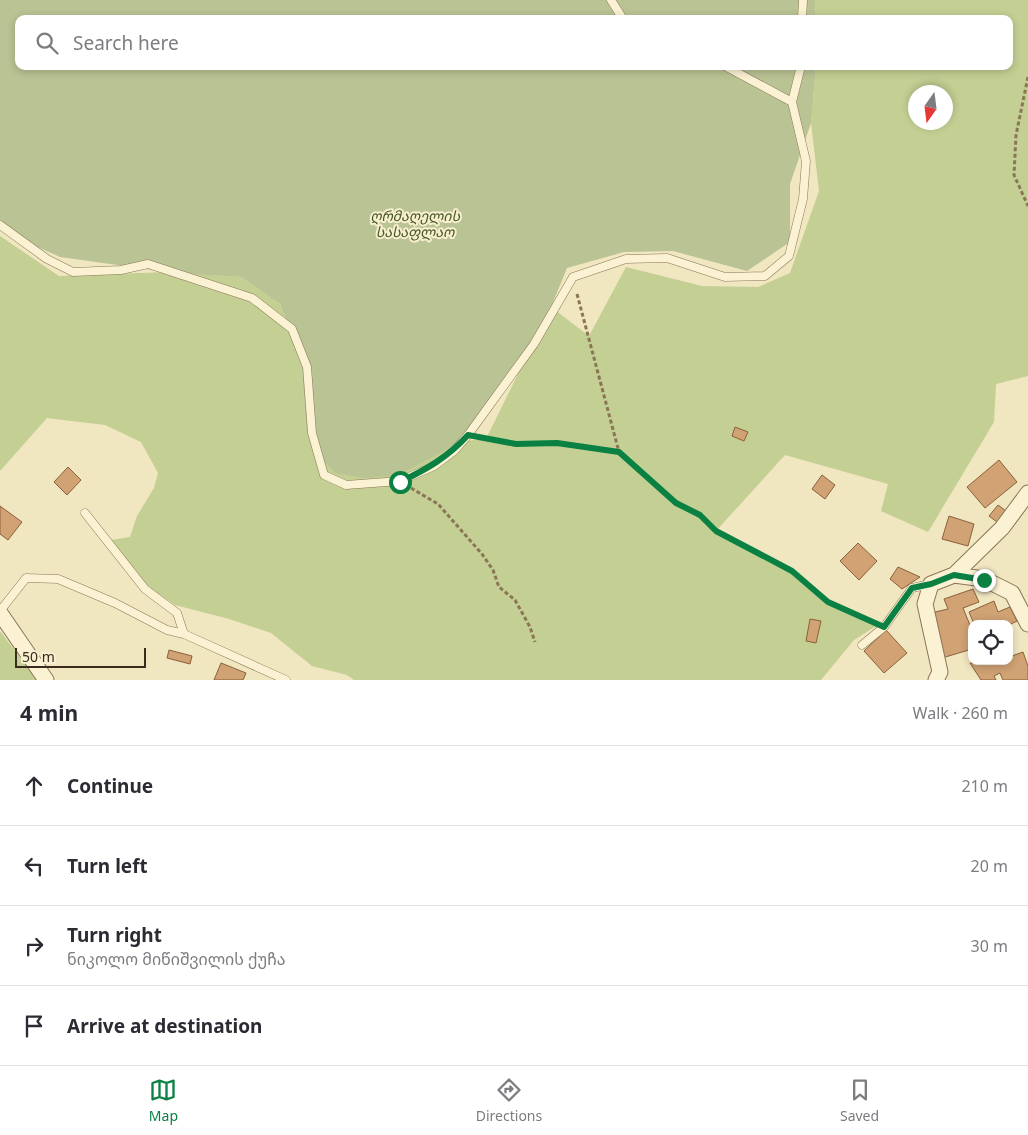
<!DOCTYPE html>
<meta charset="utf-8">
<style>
:root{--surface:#fff;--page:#f7f7f7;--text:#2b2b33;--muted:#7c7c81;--line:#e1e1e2;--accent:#0b8043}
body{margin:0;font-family:Georgia,"Noto Sans Georgian",serif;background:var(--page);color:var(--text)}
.controls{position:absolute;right:15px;bottom:15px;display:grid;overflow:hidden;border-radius:10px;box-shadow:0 2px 8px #0003}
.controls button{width:45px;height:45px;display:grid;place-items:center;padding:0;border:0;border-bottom:1px solid var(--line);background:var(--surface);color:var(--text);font:25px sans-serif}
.compass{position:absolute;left:908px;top:85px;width:45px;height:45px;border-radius:50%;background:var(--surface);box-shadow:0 2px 8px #0003;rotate:194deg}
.scale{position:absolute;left:15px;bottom:12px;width:131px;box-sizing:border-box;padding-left:5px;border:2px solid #392c1c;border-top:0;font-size:14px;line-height:18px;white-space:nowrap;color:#392c1c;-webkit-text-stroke:4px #f7efd0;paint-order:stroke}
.stop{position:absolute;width:15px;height:15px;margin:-11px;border:4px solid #0b8043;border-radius:50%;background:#fff}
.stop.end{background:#0b8043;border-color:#fff;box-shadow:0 1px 5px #0008}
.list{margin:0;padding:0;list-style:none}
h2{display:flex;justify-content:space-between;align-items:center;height:65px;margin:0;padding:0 20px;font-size:21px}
h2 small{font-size:16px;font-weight:400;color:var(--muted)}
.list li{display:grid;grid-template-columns:32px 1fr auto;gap:15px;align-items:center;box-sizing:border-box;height:80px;padding:0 20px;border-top:1px solid var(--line)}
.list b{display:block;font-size:19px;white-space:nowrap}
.list p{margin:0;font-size:16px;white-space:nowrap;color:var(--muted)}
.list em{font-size:16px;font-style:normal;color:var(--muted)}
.icon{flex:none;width:28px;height:28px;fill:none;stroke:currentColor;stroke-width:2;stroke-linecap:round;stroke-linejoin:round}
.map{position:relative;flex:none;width:1028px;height:680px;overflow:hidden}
.search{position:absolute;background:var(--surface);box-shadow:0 2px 8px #0003;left:15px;right:15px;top:15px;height:55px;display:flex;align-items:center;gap:12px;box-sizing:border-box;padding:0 18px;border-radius:10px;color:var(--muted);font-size:19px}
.sheet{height:385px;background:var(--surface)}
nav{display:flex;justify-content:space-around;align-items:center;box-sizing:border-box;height:70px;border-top:1px solid var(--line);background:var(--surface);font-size:14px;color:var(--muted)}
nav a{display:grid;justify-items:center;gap:2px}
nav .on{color:var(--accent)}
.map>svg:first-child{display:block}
.green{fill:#c3cf93;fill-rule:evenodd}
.cemetery{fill:#b9c393}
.building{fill:#d0a274;stroke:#8b613b}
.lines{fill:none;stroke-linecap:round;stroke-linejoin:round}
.service-casing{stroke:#8a7657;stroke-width:9}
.minor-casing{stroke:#8a7657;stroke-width:17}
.path{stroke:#8a7657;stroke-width:3;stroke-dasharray:4 2.5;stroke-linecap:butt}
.service{stroke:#fbf2d4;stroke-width:8}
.minor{stroke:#fbf2d4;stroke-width:15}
.route{stroke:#0b8043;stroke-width:6}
.labels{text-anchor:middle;stroke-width:4;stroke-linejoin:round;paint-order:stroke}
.park-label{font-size:14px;font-style:italic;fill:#455722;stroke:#f7efd0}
</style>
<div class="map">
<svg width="1028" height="680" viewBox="0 0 1028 680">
<rect width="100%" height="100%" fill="#f0e6c0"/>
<path class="green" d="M815,0H1028V376L996,384L994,422L928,532L881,511L888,484L785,455L716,531L792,571L828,602L881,623L854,640L821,680H354L347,675L312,666L271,633L229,619L175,605L148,587L111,540L130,537L137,516L154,488L158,473L141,442L105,425L47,418L0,471V236L59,276L168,272L241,277L280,304L301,359L306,428L463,441L486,439L551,307L589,336L626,267L702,286L758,287L790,273L819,191L811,123L816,66H1009V19H816ZM916,92H946V122H916Z
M0,631L37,680H0Z"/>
<path class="cemetery" d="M0,0H815L816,19H19V66H816L811,123L790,184V242L747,271L673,251L624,252L567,268L551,307L501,396L463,441L398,475L364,478L336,473L319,457L306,428L301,359L280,304L241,277L175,273L60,257L0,230Z"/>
<path class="building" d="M735,427L748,432L744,441L732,436Z
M999,460L1017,482L985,508L967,487Z
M68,467L81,480L67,495L54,482Z
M822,475L835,485L825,499L812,489Z
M998,505L1006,511L997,522L989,516Z
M0,506L22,522L8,540L0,534Z
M949,516L974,524L968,546L942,539Z
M858,543L877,561L859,580L840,561Z
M898,567L920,577L902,589L890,579Z
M973,589L979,602L963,608L972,630V649L942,658L931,613L948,609L944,599Z
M994,601L998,612L1010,607L1017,621L1009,625L974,624L969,612Z
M810,619L821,621L816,643L806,641Z
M886,630L907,653L884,673L864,651Z
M169,650L192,656L190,664L167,658Z
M1023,652L1028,666V680H1003L1000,673L994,676L996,680H981L970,663L1009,661V657Z
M221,663L246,673L243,680H214Z"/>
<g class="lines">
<g class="service-casing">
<path id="service" d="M611,0L623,19
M802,19L803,0
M725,66L792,102
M0,225L47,259L73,272L121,270L148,264L252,298L292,329L307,367L312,433L324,475L346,485L400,481L434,466L454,451L468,435L534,344L573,277L626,259L667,258L725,277L765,276L789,256L803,199L806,161L792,102L801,66
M85,513L145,589L177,613L184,634
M0,611L26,578L58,579L115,603L167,630L184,634L286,680
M862,645L884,627L912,588L931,584"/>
</g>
<g class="minor-casing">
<path id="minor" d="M954,575L1002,528L1028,493
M0,613L46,680
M936,680L940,672L925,604L931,584L954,575L984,579L1012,593L1028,624"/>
</g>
<path class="path" d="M1028,77L1016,135L1014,175L1028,206
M577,294L619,452L676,503L701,515L716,531L792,571L828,602L872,621
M481,438L516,444L557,443L619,452
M411,488L438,504L482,554L493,570L499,587L515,600L530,627L535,642"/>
<use href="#service" class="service"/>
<use href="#minor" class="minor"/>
</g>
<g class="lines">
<path class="route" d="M400,482C427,469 448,457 468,435L516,444L557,443L619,452L676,503L700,515L716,531L792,571L828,602L884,627L912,588L931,584L954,575L984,580"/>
</g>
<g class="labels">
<g class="park-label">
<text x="415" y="221">ღრმაღელის<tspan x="415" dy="16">სასაფლაო</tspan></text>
</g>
</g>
</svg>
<div class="controls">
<button><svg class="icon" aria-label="locate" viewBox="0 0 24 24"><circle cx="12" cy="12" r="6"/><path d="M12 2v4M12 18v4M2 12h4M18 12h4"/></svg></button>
</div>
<svg class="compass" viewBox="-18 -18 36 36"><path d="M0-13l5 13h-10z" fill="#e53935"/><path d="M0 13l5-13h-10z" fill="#7c7c81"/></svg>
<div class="scale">50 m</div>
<div class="stop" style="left:400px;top:482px"></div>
<div class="stop end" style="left:984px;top:580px"></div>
<div class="search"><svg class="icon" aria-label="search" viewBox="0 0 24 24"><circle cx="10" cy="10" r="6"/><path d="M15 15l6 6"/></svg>Search here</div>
</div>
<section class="sheet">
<h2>4 min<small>Walk · 260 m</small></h2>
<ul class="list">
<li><svg class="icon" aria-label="ahead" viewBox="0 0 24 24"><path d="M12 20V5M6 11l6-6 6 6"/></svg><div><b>Continue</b></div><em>210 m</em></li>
<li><svg class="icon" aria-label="left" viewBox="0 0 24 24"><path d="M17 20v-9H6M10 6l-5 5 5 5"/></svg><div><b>Turn left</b></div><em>20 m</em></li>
<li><svg class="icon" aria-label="right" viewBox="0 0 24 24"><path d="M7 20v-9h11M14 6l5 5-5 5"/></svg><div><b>Turn right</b><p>ნიკოლო მიწიშვილის ქუჩა</p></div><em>30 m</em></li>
<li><svg class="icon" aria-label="arrive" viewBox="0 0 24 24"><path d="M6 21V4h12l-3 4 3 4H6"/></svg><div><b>Arrive at destination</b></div></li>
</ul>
</section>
<nav>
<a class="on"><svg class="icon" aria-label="map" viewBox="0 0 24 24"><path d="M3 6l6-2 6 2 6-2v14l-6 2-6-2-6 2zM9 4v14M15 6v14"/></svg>Map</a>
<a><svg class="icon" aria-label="directions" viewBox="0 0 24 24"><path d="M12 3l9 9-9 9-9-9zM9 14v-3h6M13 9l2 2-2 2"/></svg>Directions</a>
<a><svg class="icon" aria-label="saved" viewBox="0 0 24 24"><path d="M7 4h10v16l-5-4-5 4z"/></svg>Saved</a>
</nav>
